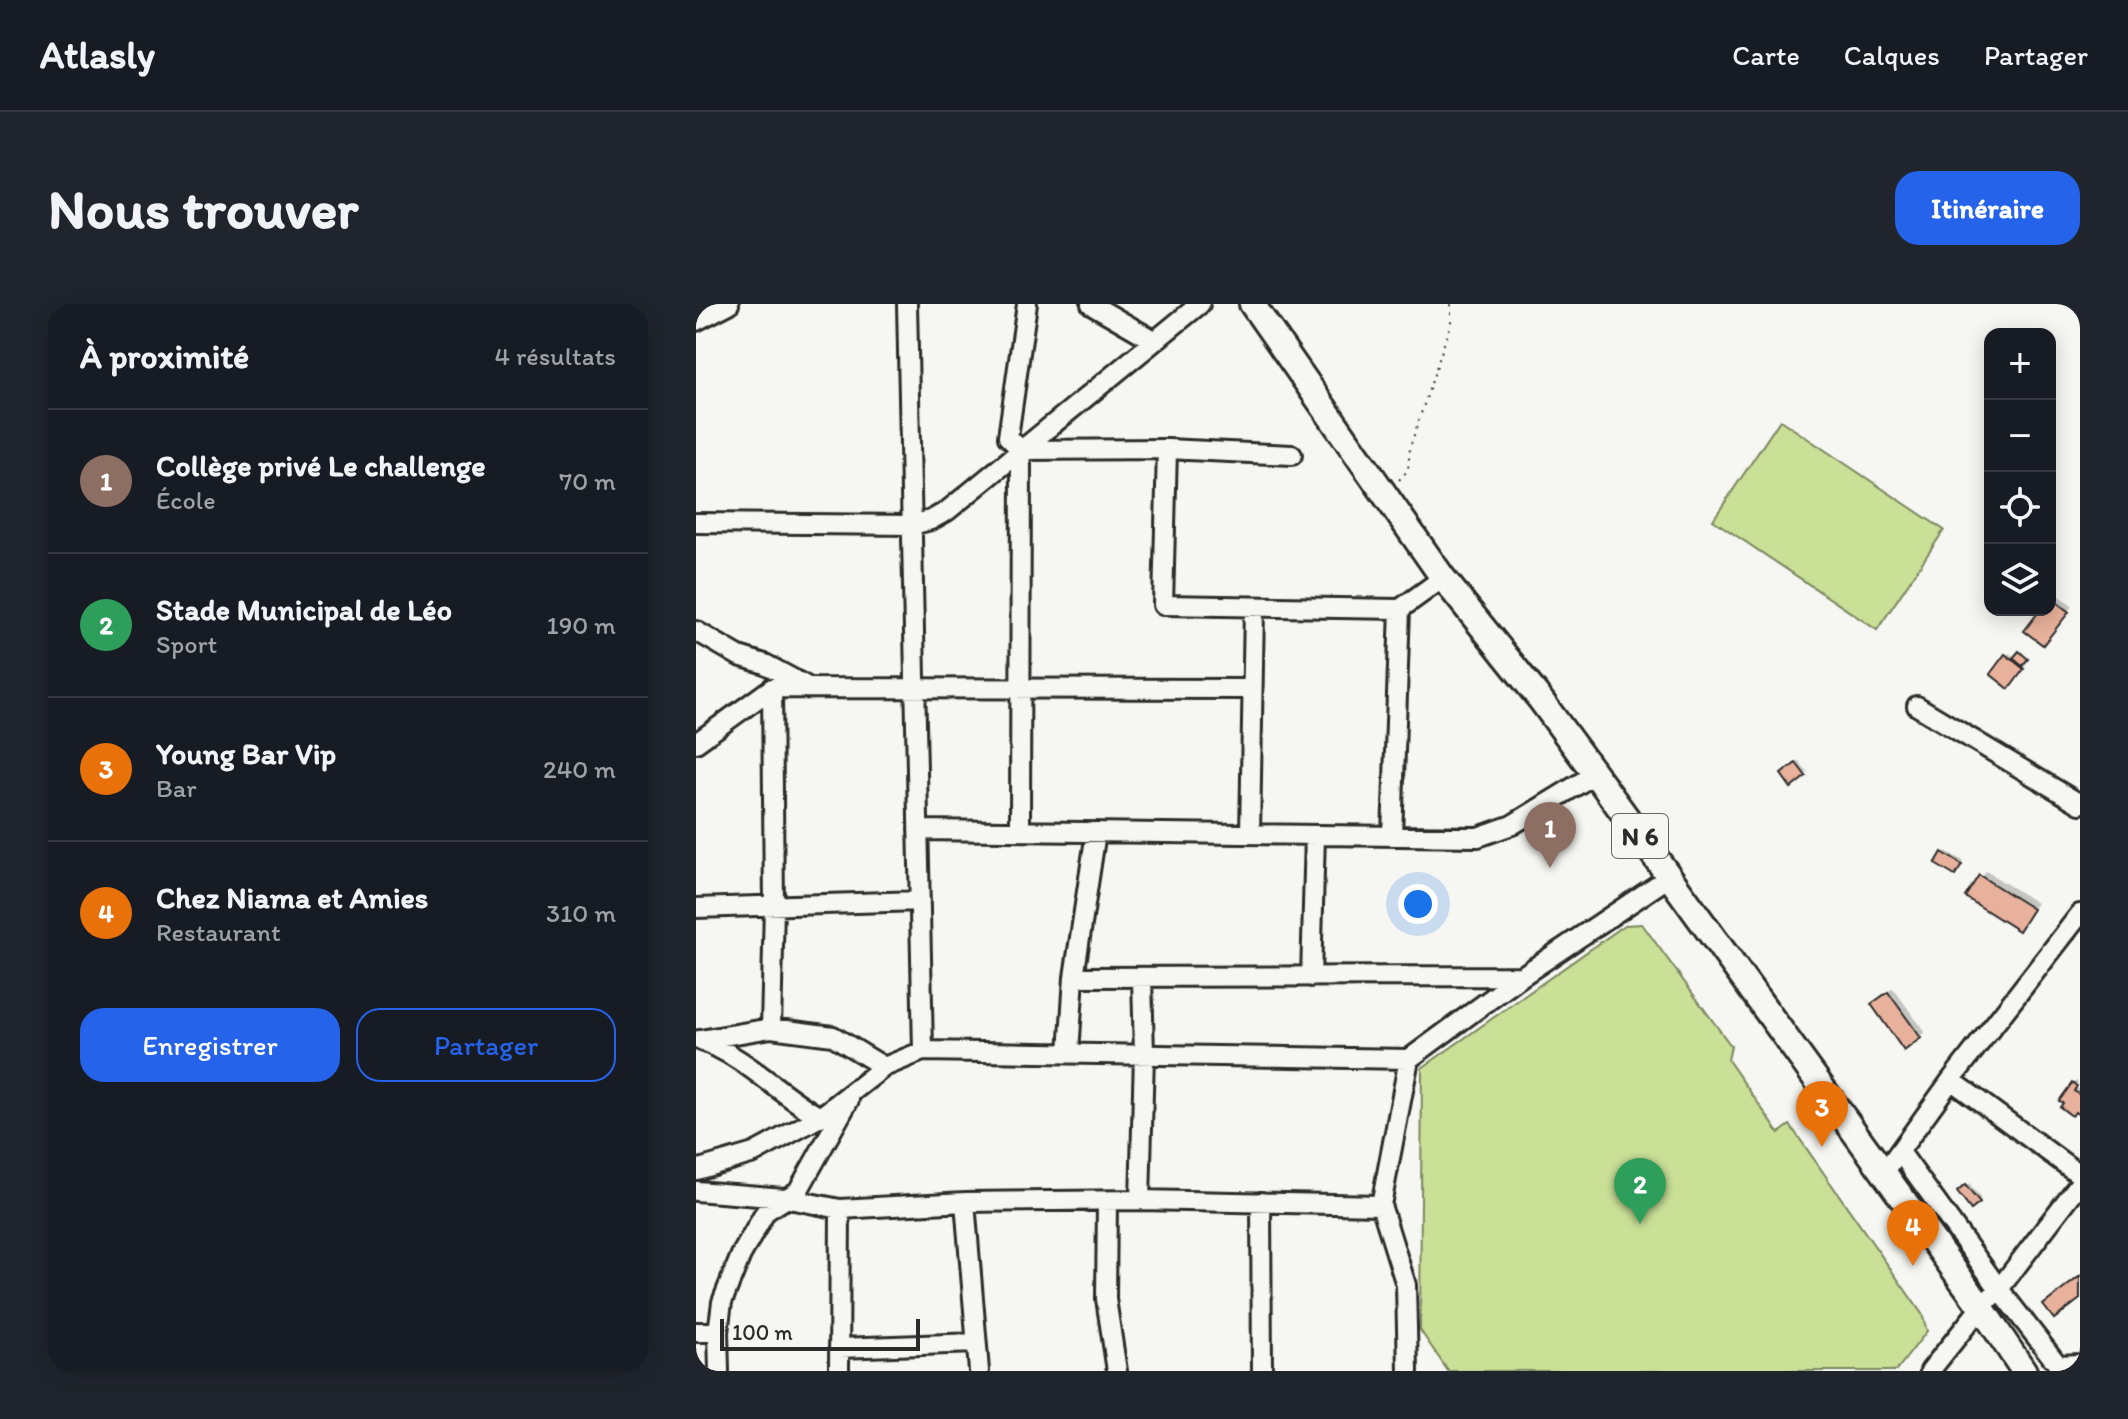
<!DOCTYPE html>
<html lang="fr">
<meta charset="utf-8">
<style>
:root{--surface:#171b24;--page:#20242c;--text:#f1f3f6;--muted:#9ea1a6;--line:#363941;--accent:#2563eb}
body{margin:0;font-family:Itim,sans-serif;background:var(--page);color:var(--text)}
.controls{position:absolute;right:24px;top:24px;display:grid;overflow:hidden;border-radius:16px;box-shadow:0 4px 20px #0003}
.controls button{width:72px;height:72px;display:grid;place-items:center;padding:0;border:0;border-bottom:2px solid var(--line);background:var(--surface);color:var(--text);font:40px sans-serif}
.scale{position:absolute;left:24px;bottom:20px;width:200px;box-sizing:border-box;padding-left:8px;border:4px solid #2b2b2b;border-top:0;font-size:22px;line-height:28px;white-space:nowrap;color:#2b2b2b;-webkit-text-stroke:6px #f6f6f2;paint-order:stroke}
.you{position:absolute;left:722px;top:600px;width:28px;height:28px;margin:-20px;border:6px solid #fff;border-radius:50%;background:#1a73e8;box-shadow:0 0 0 12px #1a73e833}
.badge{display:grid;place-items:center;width:52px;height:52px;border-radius:50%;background:var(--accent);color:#fff;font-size:26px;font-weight:700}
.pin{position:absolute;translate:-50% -66px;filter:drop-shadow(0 2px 4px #0008)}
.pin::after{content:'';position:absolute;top:42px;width:28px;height:24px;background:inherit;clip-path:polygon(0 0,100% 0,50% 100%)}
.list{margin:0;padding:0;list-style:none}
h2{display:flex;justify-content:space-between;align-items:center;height:104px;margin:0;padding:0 32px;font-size:34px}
h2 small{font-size:26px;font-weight:400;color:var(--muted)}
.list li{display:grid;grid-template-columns:52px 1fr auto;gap:24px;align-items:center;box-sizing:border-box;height:144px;padding:0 32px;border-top:2px solid var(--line)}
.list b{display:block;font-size:30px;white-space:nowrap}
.list p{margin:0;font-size:26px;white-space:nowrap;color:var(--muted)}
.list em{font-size:26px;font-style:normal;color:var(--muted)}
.actions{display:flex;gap:16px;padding:24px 32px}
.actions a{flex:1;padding:18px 0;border:2px solid var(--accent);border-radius:24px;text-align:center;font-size:28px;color:var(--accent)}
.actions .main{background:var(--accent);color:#fff}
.icon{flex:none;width:44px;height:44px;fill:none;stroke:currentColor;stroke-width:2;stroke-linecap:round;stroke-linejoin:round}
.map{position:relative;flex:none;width:1384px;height:1067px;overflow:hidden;border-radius:24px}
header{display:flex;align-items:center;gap:48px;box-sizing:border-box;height:112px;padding:0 40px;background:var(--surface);border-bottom:2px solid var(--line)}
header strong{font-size:38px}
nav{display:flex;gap:44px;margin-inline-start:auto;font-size:28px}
.intro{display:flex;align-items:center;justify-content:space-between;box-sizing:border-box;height:192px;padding:0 48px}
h1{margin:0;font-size:56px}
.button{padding:20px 36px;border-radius:24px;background:var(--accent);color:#fff;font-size:28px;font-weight:700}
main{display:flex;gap:48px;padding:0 48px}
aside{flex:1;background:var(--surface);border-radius:24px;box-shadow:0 4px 20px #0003}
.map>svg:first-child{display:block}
.park{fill:#c9e096;stroke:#7a8660;stroke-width:2}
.shadow{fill:#0003}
.building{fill:#e8b19c;stroke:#2b2b2b;stroke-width:2}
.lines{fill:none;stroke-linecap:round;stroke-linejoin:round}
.minor-casing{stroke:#2b2b2b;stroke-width:24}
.major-casing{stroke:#2b2b2b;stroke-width:30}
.path{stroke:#2b2b2b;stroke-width:2;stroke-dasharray:2 6;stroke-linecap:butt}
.minor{stroke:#f6f6f2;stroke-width:18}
.major{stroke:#f6f6f2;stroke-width:24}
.labels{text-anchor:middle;stroke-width:7;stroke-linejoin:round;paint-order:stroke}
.shield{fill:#f6f6f2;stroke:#686867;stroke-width:2}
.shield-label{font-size:26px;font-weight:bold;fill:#2b2b2b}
</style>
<header>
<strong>Atlasly</strong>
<nav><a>Carte</a><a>Calques</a><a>Partager</a></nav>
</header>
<div class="intro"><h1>Nous trouver</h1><a class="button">Itinéraire</a></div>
<main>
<aside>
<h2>À proximité<small>4 résultats</small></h2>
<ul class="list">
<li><span class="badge" style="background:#8d6e63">1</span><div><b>Collège privé Le challenge</b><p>École</p></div><em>70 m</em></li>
<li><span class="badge" style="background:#2e9e5b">2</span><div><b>Stade Municipal de Léo</b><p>Sport</p></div><em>190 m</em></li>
<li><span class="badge" style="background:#e8710a">3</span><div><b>Young Bar Vip</b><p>Bar</p></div><em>240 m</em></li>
<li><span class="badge" style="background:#e8710a">4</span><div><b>Chez Niama et Amies</b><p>Restaurant</p></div><em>310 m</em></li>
</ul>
<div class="actions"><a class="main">Enregistrer</a><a>Partager</a></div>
</aside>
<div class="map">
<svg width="1384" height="1067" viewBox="0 0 1384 1067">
<rect width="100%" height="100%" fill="#f6f6f2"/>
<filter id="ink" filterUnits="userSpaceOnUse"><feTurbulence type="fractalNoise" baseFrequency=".0125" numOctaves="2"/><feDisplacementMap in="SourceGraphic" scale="16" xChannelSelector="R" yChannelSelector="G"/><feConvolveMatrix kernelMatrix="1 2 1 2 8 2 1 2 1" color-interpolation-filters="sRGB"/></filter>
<g filter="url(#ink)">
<path class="park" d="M1084,116L1248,226L1181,326L1017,216Z
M946,620L1035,742L1032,756L1083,829L1094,821L1226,1010L1231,1027L1200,1067H752L724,1026L726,764L929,621Z"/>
<path class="shadow" d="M1361,290L1376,302L1351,334L1347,306H1354V297Z
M1325,348L1331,353L1326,359L1330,361L1315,380L1310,352L1313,349L1320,354Z
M1103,457L1111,468L1109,471L1090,467Z
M1250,547L1267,557L1261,567L1247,550Z
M1290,567L1341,599L1323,625L1272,593Z
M1197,684L1229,728L1209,744L1182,695Z
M1380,777L1382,779L1379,783L1384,786V806L1366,796Z
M1273,880L1285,895L1276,903L1264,888Z"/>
<path class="building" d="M1354,293L1373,308L1347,341L1328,327L1344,306H1354Z
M1323,347L1332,355L1326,362L1317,354Z
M1309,350L1328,365L1313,385L1294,370Z
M1100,459L1110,472L1095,484L1085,470Z
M1246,548L1266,561L1259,572L1239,560Z
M1283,571L1337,605L1323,627L1269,593Z
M1192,688L1225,734L1208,747L1175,700Z
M1376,779L1381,782L1378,787L1384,791V809L1383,811L1379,808L1376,812L1364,803L1367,799L1363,797Z
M1269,881L1284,899L1275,906L1261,888Z
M1384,972V995L1358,1015L1347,1001Z"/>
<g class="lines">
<g class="minor-casing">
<path id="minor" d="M211,0L227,747
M395,0L459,37
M0,17L33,0
M471,145L467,301L704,305L747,274
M325,146L471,145L596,151
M0,219L216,221L235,216L251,207L504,0
M0,327L43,352L69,360L112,383
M1221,402L1384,500
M0,439L76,384L556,385
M222,526L782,533L816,521L899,470
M324,527L325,146L312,133L331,0
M554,530L558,304
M696,532L704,305
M0,604L224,597
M378,673L826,672
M615,673L619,531
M75,724L78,602L76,384
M3,736C51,753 81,789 124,813
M4,736L75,724L137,732L188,763
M373,749L378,673L400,528
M1255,776L1384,871
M1204,848L1303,985L1362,1061L1384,1060
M0,866L58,849L124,813L188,763L227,747L713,755L826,672L973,573
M1187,870L1255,776L1384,610
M0,887L88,894L144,905L269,898L444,896L685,901
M444,896L448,751L446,673
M411,897L410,995L421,1067
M269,898L283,1067
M565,898L566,1067
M0,1028H22
M143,1044L280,1039
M23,1067L22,1028L26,998L45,951L70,907L102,887L153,796
M143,1067L144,905
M712,1067L710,981L685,901L713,755
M1234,1067L1285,1003L1303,985L1384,879"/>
</g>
<g class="major-casing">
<path id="major" d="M556,0L747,274L844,395L899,470L1285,1003L1328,1067"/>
</g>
<path class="path" d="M703,176L712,166L714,143L755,19V0"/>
<use href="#minor" class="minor"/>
<use href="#major" class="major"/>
</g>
</g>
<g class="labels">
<rect class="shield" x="916" y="510" width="56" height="44" rx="6"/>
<g class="shield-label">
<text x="944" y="541">N 6</text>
</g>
</g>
</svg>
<div class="controls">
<button>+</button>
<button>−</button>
<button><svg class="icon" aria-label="locate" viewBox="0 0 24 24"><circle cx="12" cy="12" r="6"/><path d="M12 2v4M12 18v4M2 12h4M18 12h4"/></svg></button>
<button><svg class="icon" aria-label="layers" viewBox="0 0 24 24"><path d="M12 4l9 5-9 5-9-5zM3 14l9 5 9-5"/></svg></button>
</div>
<div class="scale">100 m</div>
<div class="you"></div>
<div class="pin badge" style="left:854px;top:564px;background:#8d6e63">1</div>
<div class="pin badge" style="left:944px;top:920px;background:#2e9e5b">2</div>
<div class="pin badge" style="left:1126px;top:843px;background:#e8710a">3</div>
<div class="pin badge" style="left:1217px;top:962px;background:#e8710a">4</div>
</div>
</main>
